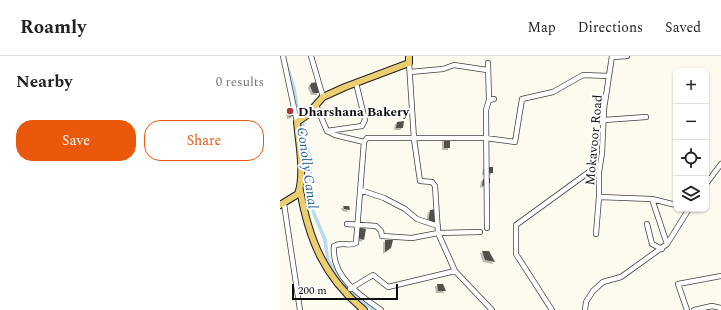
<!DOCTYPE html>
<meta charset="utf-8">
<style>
:root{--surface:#fff;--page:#f6f6f6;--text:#222;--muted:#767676;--line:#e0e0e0;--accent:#ea580c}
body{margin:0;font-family:Spectral,serif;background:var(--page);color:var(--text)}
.controls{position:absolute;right:12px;top:12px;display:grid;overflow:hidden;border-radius:8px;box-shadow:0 1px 3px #0004}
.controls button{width:36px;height:36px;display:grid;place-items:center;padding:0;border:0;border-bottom:1px solid var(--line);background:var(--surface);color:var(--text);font:20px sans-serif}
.scale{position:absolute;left:12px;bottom:10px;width:106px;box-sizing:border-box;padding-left:4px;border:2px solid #0d0d0d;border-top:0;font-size:11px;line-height:14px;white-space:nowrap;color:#0d0d0d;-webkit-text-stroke:3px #fff;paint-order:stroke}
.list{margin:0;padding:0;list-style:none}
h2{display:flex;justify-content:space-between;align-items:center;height:52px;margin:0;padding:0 16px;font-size:17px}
h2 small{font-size:13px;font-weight:400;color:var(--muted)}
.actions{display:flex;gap:8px;padding:12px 16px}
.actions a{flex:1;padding:9px 0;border:1px solid var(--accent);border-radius:16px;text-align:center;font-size:14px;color:var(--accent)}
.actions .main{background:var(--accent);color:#fff}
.icon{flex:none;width:22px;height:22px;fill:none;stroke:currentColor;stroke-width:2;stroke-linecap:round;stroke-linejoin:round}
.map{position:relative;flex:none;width:441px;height:254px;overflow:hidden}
header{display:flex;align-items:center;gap:24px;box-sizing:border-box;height:56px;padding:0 20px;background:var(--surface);border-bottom:1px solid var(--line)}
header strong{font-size:19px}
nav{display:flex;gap:22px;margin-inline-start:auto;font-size:14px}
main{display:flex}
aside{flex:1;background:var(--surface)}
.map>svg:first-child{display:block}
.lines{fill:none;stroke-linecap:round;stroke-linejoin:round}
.canal{stroke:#b9dbf0;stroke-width:3.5}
.building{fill:#554f4b;filter:url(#shadow)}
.minor-casing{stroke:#404040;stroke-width:6}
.major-casing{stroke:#1e1e1e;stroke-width:8}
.minor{stroke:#fff;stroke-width:4.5}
.major{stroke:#ebce72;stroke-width:6}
.poi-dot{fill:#b03338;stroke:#fff;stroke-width:1.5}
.labels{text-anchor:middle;stroke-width:4;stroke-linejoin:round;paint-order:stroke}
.poi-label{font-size:13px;font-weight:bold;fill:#0d0d0d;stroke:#fff;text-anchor:start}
.street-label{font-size:13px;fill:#0d0d0d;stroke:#fff}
.water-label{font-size:14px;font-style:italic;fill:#236293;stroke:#fff}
</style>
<header>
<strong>Roamly</strong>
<nav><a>Map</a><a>Directions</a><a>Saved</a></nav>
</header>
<main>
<aside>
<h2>Nearby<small>0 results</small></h2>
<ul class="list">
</ul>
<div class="actions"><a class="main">Save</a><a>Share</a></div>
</aside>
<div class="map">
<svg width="441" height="254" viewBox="0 0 441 254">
<defs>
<filter id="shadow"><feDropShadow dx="-2" dy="2" stdDeviation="0" flood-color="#0004"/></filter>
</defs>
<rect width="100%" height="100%" fill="#fdfbef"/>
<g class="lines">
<path class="canal" d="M6,7L14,32L19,63L23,66L22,77L26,87L29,100L33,155L45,184L48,205L71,236L94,254"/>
</g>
<path class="building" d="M38,26L39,37H33L30,30L31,27Z
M8,51H11L13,60L9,61Z
M124,65L123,72H116L117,66Z
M164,83H170V92H164Z
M205,111H213V117H204Z
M210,122V127L202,130L203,123Z
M63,150H69L70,154L64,153Z
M157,153L158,167H148L150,154Z
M78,171L86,173L84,184L78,182Z
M105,184H113L111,192L105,196Z
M202,195H209L215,206L205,204Z
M157,228H163L166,235H158Z"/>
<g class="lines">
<g class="minor-casing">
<path id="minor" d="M3,0L17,66
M31,0L43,41
M332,0L324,53L322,97L319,116V141L372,143L396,149
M332,1L347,0
M129,7L134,83L140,125L152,126L155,130L158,177L175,215
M208,7L209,44
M130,16L163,13L174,9L207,14
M36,49L47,75L55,79L84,86
M324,64L366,61
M47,75L82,70L85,64L76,27
M426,128L441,108
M80,134L104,142L125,153L137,163L158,170
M372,143L387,188
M4,148L20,254
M67,168L96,170L101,175L102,180L132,182L158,177L200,176
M367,168L372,188L382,193
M207,172L206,54L209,44L214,43
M316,178L319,141
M70,233L93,219L108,231L175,215L212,254
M101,254C79,239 51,220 54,190C63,185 69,191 76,187L84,86L87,82H205L235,86L242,43L273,36L303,19L329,20
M272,254L236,198V169L320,108
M305,254L306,246L313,235L323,226L341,221L387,188L409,153
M407,254L398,228L441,220
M414,254L432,250L441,252"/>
</g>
<g class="major-casing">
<path id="major" d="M20,134C29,184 44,221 84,254
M0,149L18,138C25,119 19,87 17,66L27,59L43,41L65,31L129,7V0"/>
</g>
<use href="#minor" class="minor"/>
<use href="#major" class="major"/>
</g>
<circle class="poi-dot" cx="10" cy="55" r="4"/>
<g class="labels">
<g class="poi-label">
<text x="18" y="60">Dharshana Bakery</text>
</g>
<g class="street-label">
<text transform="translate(313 84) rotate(-85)" y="5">Mokavoor Road</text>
</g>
<g class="water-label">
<text transform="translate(28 112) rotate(82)" y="5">Conolly Canal</text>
</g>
</g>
</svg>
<div class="controls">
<button>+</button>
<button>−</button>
<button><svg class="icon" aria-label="locate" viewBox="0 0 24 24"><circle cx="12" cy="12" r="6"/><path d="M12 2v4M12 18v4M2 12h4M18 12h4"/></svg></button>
<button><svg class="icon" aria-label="layers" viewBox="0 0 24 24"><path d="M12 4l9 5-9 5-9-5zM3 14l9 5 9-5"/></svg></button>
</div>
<div class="scale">200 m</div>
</div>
</main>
